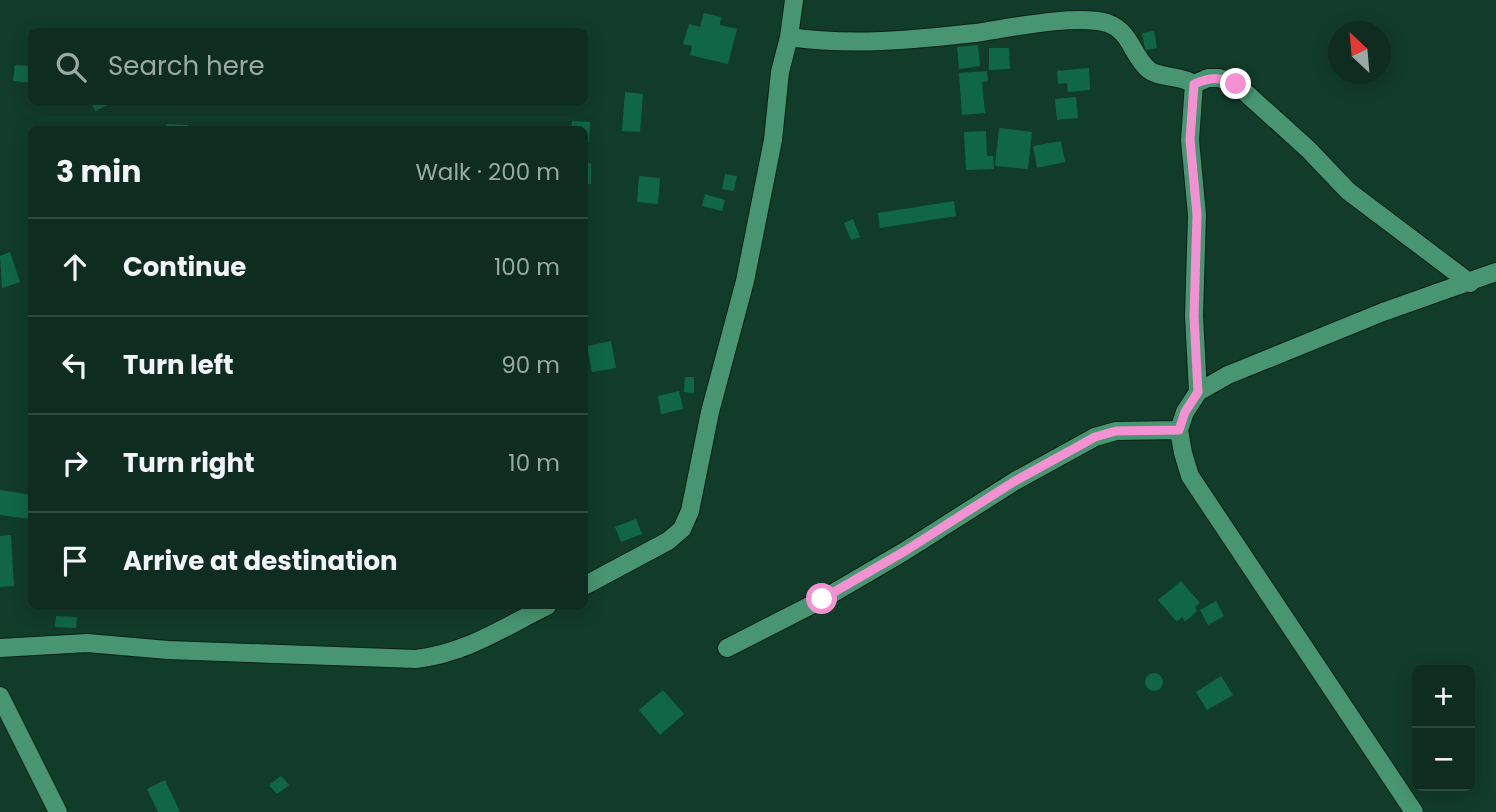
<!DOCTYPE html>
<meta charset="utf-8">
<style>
:root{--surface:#0e2d20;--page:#173529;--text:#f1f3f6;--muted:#9ba8a5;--line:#2e493e}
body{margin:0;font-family:Poppins,sans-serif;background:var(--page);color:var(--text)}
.controls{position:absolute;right:21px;bottom:21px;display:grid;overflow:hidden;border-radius:10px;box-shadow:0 4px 18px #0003}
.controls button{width:63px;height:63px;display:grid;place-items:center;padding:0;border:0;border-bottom:2px solid var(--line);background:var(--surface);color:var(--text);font:35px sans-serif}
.compass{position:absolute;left:1328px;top:21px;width:63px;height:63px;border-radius:50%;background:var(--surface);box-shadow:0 4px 18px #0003;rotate:334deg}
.stop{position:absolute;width:21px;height:21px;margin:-16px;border:5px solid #f491d3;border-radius:50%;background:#fff}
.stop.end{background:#f491d3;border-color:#fff;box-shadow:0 2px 7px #0008}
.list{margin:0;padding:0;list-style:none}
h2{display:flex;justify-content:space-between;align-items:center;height:91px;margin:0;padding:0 28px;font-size:30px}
h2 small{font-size:23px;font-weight:400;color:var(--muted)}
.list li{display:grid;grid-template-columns:46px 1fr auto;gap:21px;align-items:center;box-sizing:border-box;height:98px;padding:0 28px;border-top:2px solid var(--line)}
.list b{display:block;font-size:26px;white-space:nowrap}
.list em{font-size:23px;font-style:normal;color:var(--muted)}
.icon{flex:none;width:38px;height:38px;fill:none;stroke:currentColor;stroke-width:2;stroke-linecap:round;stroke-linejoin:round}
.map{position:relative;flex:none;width:1496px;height:812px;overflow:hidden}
.search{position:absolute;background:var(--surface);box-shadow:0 4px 18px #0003;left:28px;top:28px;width:560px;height:77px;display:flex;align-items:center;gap:18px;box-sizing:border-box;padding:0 24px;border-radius:10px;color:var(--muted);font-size:26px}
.panel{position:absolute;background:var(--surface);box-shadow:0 4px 18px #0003;left:28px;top:126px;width:560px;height:483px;border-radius:10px}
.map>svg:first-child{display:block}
.building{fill:#106745}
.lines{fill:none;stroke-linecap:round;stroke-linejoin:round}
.minor-casing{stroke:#082115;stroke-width:20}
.minor{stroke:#489671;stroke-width:18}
.route{stroke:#f491d3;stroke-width:9}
</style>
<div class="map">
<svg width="1496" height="812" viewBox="0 0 1496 812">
<rect width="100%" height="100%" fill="#123c2a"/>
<path class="building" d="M704,13L721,17L720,25L737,29L728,64L690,55L692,46L683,44L689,24L700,27Z
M1154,31L1157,48L1145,50L1142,33Z
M978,45L980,66L959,69L957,47Z
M989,48H1009L1010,69L989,70Z
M15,65L32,66V83L13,81Z
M1089,68L1090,90L1068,92L1067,83L1058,84L1057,71Z
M987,71L988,81L982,82L985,113L962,115L959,73Z
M625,92L643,94L640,132L622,131Z
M1076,97L1078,118L1057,120L1055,99Z
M91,102H115L95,111Z
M572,121L590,122L589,142H584V130H571Z
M166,124L188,125V130H166Z
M999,128L1032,132L1028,169L995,166Z
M986,131L987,156H993L994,169L966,170L964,132Z
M1061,141L1065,162L1037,168L1033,146Z
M584,163H591V184H584Z
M725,174L737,176L734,191L722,189Z
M639,176L660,178L658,204L637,202Z
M705,194L725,200L722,211L702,206Z
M954,201L956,216L880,228L878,213Z
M853,219L860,237L851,240L844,223Z
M10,252L20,282L2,288L0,256Z
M611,341L616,368L592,372L587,346Z
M685,377H694V393L684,392Z
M679,391L683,409L661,414L658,396Z
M0,490L32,495L30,519L0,515Z
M636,519L642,534L621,542L615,527Z
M11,535L14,586L0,587V536Z
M1181,581L1200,603L1195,607L1197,611L1185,622L1182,617L1177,622L1158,600Z
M1216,601L1224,616L1208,625L1200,610Z
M56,616L77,617L76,628L55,627Z
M1145 682a9 9 0 1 1 18 0a9 9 0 1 1-18 0Z
M1221,676L1233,695L1207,710L1196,692Z
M663,690L684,714L660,735L639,710Z
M281,776L289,785L277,794L269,785Z
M165,780L180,812H158L147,789Z"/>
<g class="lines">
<g class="minor-casing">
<path id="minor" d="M789,37C851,46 912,40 975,33C1009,28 1076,14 1107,23C1131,31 1132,56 1149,70C1159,78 1180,75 1194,84L1190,140L1197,215L1194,316L1198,392
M1194,84L1208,78H1219L1236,84L1309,150L1348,191L1470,283
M584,586L668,541L682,529L690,511L710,412L745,281L773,140L780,72L789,37L794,0
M0,648L87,643L168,650L416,659C467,653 502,628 547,606
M727,648L823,599L905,551L1015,481L1095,437L1116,431L1179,430
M0,696L58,812
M1414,812L1190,476L1183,453L1179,430L1185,412L1198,392L1228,375L1383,312L1496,272"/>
</g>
<use href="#minor" class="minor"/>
</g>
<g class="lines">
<path class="route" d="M822,599L905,551L1015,481L1095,437L1116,431L1179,430L1185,412L1198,392L1194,316L1197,215L1190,140L1194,84C1210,77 1220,77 1236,84"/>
</g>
</svg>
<div class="controls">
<button>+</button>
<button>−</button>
</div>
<svg class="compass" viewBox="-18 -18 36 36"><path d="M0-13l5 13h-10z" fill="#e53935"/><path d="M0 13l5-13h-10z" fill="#9ba8a5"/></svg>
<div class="stop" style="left:822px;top:599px"></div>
<div class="stop end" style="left:1236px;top:84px"></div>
<div class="search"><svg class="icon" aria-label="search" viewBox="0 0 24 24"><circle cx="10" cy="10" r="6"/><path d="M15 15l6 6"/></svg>Search here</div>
<section class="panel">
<h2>3 min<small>Walk · 200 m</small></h2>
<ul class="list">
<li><svg class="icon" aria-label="ahead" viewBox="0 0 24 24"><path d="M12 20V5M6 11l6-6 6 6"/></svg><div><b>Continue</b></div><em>100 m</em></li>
<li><svg class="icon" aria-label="left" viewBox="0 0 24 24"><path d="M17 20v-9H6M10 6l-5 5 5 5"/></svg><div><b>Turn left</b></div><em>90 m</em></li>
<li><svg class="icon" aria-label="right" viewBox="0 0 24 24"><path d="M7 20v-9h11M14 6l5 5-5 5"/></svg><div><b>Turn right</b></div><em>10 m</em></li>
<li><svg class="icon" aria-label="arrive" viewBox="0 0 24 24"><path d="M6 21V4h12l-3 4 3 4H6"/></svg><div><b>Arrive at destination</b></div></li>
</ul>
</section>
</div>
